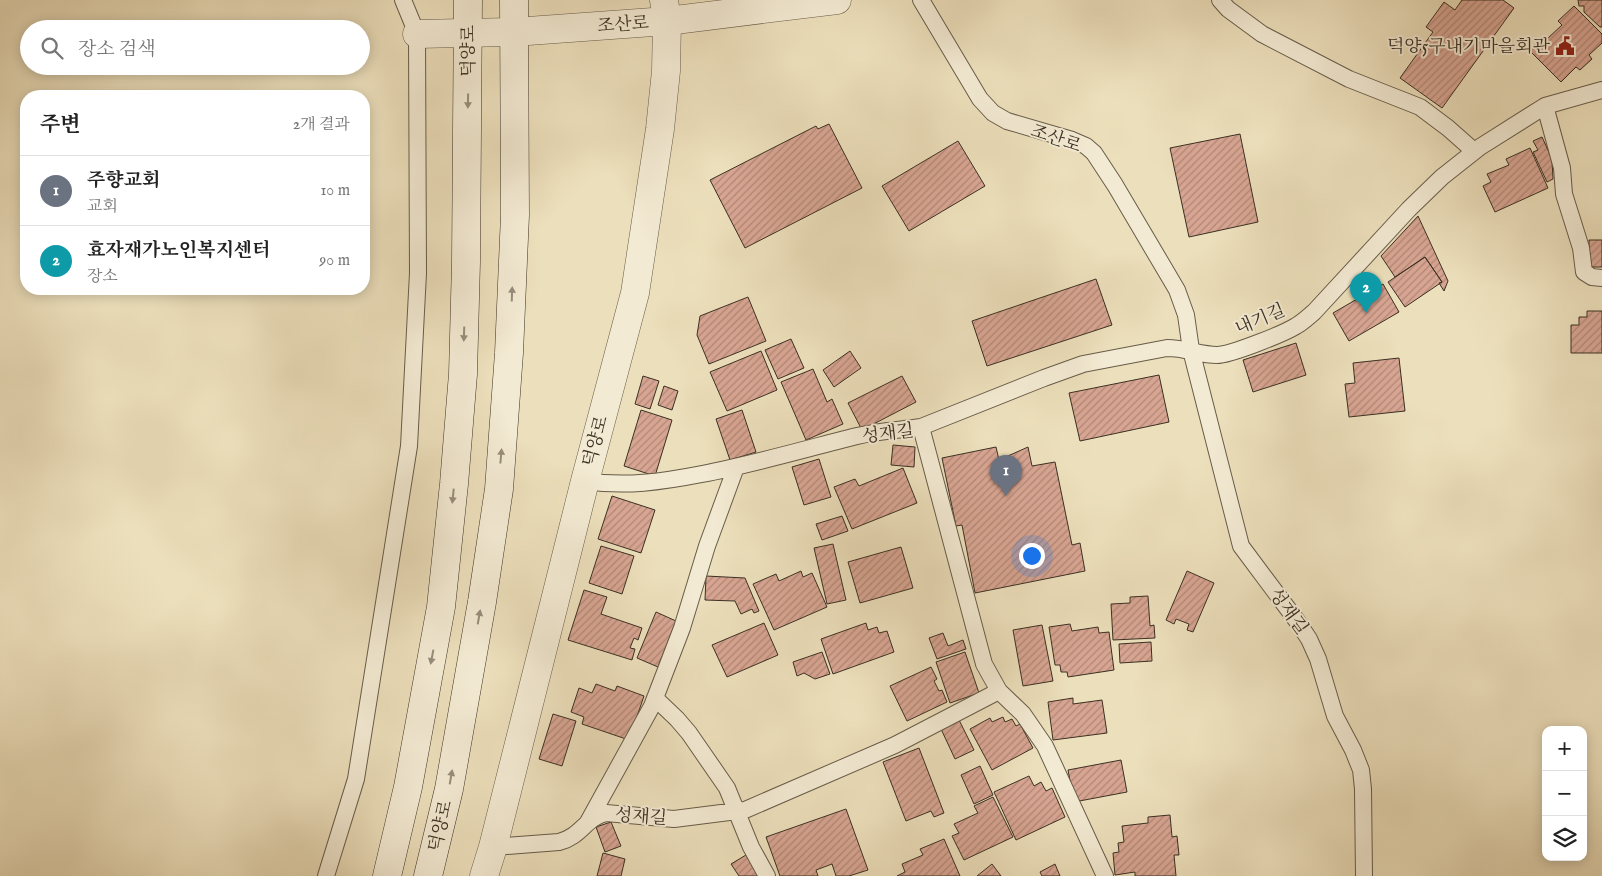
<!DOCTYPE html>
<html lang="ko">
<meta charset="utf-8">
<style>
:root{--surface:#fff;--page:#f2f2f2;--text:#222;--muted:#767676;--line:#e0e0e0;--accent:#8f2418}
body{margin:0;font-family:"IM FELL English","Noto Serif KR",serif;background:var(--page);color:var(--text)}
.controls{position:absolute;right:15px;bottom:15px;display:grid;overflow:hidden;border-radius:10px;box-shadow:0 2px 12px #0003}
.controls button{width:45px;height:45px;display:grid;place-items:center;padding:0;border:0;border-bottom:1px solid var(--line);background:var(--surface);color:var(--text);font:25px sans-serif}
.you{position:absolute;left:1031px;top:555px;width:18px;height:18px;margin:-12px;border:4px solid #fff;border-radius:50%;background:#1a73e8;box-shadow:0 0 0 8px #1a73e833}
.badge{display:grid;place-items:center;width:32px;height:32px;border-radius:50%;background:var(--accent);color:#fff;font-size:16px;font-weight:700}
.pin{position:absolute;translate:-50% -41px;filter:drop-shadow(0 1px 2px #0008)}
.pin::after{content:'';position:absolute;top:26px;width:18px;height:15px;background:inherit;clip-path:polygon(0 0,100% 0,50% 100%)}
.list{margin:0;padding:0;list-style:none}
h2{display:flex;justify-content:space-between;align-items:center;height:65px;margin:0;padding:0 20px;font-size:21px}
h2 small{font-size:16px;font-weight:400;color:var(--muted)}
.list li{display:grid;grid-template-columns:32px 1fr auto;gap:15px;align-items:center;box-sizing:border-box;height:70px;padding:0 20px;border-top:1px solid var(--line)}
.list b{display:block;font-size:19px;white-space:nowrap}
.list p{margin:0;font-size:16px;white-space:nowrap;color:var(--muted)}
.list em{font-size:16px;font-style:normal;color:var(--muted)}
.icon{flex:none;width:28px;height:28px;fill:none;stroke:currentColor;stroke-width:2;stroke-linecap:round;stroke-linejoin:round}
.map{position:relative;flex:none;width:1602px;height:876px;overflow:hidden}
.search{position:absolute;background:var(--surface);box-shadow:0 2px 12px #0003;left:20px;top:20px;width:350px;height:55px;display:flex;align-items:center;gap:12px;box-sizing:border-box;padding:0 18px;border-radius:28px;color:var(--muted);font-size:19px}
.panel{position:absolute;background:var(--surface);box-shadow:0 2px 12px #0003;left:20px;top:90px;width:350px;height:205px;border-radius:20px}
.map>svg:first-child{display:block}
.building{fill:url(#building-hatch);stroke:#3b3023}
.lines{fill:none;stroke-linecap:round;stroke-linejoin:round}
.service-casing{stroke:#675c49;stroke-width:18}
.minor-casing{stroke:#675c49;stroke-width:29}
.tertiary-casing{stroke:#675c49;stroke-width:29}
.secondary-casing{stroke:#3b3023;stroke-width:29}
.service{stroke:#f3ead3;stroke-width:16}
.minor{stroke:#f3ead3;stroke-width:28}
.tertiary{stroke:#f3ead3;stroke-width:28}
.secondary{stroke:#f3ead3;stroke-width:28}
.oneway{fill:#978d7b}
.labels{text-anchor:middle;stroke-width:4;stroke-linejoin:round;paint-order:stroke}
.street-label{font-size:18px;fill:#3b3023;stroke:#f3ead3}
.poi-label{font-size:18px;fill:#3b3023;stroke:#f3ead3;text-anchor:end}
</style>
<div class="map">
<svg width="1602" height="876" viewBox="0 0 1602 876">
<defs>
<pattern id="building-hatch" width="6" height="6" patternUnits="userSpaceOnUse" patternTransform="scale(1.25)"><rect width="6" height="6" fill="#d8a592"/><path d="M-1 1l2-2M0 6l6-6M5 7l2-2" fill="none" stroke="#b08777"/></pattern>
</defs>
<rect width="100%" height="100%" fill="#ecdfbb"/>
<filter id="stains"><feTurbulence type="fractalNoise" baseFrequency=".004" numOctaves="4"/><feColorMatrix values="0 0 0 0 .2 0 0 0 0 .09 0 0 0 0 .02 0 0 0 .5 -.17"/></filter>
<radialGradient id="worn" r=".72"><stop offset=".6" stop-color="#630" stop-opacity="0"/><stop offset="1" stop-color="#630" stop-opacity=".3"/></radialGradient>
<path class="building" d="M1462,0H1503L1514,8L1442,108L1400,78L1433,32L1426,27L1444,2L1455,10Z
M1578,0H1602V27H1600L1584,12V6H1579Z
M1574,6L1602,34V43L1589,55L1592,59L1580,70L1576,67L1561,82L1529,50L1543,36L1547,39L1562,25L1558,21Z
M829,124L862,188L745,248L710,180L816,126L818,129Z
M1240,134L1258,222L1189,237L1170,148Z
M1542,137L1552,159L1553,179L1547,182L1533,152L1538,150L1533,141Z
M958,141L985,186L909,231L882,186Z
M1530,148L1548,188L1495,212L1483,186L1491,182L1487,174L1509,165L1506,159Z
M1418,216L1448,281L1444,291L1439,283L1442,282L1425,257L1395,277L1381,256Z
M1589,240H1602V267H1589Z
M1425,257L1442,282L1405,307L1388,282Z
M1096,279L1112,325L987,366L972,321Z
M1383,284L1399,312L1349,341L1333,313Z
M748,297L766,341L709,364L697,335L700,316Z
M1587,311H1602V353H1571V325H1579V317H1587Z
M791,339L804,368L778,379L765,350Z
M1296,343L1306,375L1253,392L1243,360Z
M761,351L777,390L727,411L710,372Z
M850,351L861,368L834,387L823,370Z
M1399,358L1405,411L1349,417L1345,384L1355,383L1353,363Z
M813,369L827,402L832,399L843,424L806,440L781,382Z
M1159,375L1169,422L1080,441L1069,393Z
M643,376L659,381L650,409L635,404Z
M902,376L916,402L862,430L848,403Z
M664,386L678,391L672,410L658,405Z
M641,410L672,420L655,476L624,466Z
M742,410L756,452L730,460L716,419Z
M893,445L915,447L914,467L891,465Z
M996,447L999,460L1028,447L1032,466L1055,462L1072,545L1080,543L1085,571L975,593L962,525L956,526L942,458Z
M819,459L831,497L804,505L792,467Z
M903,468L917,503L852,529L834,487L855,479L859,486Z
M612,496L655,510L641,553L598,539Z
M842,516L848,531L822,540L816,524Z
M833,544L846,600L827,604L814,548Z
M601,546L634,556L622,594L589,583Z
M901,547L913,588L860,603L848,562Z
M801,571L803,577L812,573L827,607L774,630L753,584L776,574L779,581Z
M1187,571L1214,583L1193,632L1187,630L1189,624L1176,619L1174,624L1166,620Z
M706,576L745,578L759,611L754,613L752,609L741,614L735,601L705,600Z
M584,590L607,597L601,614L642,628L638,640L634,638L630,648L635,649L632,660L568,640Z
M1148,596L1150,626L1154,625L1155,638L1113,640L1111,604L1130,603V597Z
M656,612L676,621L658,667L637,658Z
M764,623L778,655L727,677L712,645Z
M866,623L868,630L877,627L879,633L887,631L894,652L833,674L821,639Z
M1070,624L1072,631L1098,627L1099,633L1109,632L1114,670L1068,677L1067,672H1061L1060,665H1055L1049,627Z
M1042,625L1053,681L1023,686L1013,630Z
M943,633L948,646L963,640L966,649L937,659L929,638Z
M1151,642L1152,661L1120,663L1119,644Z
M822,652L830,674L815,679L804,673L797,676L793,662Z
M965,652L979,693L950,703L936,662Z
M931,667L937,679L934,681L939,691L942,690L947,702L907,721L890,686Z
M596,684L615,691L617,686L644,696L629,740L582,724L584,717L571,712L579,688L592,693Z
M1073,698V704L1102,700L1107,733L1053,740L1048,702Z
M553,714L576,721L562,766L539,759Z
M1003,717L1005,722L1012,719L1016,726L1020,724L1033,748L992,770L970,729L990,718L992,722Z
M959,720L974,750L955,759L941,729Z
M919,748L944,813L934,817L931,811L906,821L883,762Z
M1121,760L1127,792L1074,802L1068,770Z
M980,766L993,795L974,804L961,775Z
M1029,776L1034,786L1041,782L1046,791L1052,788L1065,817L1016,840L994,792Z
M993,797L1013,837L964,860L952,836L959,833L954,824L978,813L974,806Z
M846,809L868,870L849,876H836L832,864L816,870L818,876H780L766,837Z
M1170,815L1172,837L1177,836L1179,855H1174L1176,876H1135V872L1115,875L1113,853L1119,852L1118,843L1124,842L1122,826L1148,823V817Z
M611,822L621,846L605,852L596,827Z
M944,839L960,876H897L905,872L902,864L923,855L920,849Z
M603,853L625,859L621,876H597Z
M746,855L759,876H739L731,864Z
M992,864L1001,876H977Z
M1055,864L1060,876H1042L1040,872Z"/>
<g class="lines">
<g class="service-casing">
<path id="service" d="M921,0L980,99L993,113L1007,121L1072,140L1086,146L1094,153L1115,185L1177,290L1186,315L1191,350L1241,546L1297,621L1309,639L1318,659L1335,716L1353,750L1361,770L1363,789L1364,876
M1220,0L1228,9L1262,34L1349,79L1420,107L1448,128L1474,151
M1545,106L1562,168L1564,194L1581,248L1584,272L1592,277L1602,278
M921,427L1044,378L1083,364L1167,348C1186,348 1200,355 1217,355C1230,355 1283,334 1296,326C1303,322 1308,317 1314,312L1409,209L1442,177L1480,147L1545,106L1602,90
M585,481C626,487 661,482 702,474C754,464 805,449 857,436C878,431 900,430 921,427L984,664L999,691L1023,714L1045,746L1105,876
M655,698L677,719L689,733L727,788L751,847L767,876
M588,822L652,706L682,628L707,546L736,467
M493,847L559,842C582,836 585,818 606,813L674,819L745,810L895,745L999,691
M326,876L356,779L409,446L418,273L417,34L403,0"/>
</g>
<g class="minor-casing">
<path id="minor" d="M417,34L514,32L667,21L837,0"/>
</g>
<g class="tertiary-casing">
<path id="tertiary" d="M484,876L493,847L585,481L635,293L660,129L666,71L667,21L664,0"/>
</g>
<g class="secondary-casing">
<path id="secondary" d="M387,876L408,787L441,607L454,484L463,374L466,262L468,0
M428,876L449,789L482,602L499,489L509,353L515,215L514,0"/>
</g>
<use href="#service" class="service"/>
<use href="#minor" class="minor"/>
<use href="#tertiary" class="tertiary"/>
<use href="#secondary" class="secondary"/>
</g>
<defs><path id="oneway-solid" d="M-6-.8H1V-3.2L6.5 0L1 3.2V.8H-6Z" transform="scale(1.25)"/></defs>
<g class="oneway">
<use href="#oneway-solid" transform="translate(468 101) rotate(91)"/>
<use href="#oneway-solid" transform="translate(512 294) rotate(-88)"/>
<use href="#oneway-solid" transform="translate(464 334) rotate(92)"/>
<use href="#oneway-solid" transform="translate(501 456) rotate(-85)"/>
<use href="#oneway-solid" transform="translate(453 496) rotate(96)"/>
<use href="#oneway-solid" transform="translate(479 617) rotate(-80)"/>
<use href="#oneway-solid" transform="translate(432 657) rotate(101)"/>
<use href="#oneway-solid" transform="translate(451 777) rotate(-80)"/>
</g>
<defs>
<g id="civic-bare" transform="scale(1.5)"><path d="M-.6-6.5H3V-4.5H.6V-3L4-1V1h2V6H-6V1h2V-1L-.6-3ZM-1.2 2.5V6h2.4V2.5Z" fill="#8f2418" stroke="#f3ead3" stroke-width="2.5" paint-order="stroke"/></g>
</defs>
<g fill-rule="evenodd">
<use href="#civic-bare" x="1565" y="46"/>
</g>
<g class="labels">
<g class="street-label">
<text transform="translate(623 24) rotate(-4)" y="6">조산로</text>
<text transform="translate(468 51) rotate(-90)" y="6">덕양로</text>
<text transform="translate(1056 138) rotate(19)" y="6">조산로</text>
<text transform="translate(1260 319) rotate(-23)" y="6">내기길</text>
<text transform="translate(888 433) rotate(-7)" y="6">성재길</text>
<text transform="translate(595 441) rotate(-75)" y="6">덕양로</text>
<text transform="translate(1289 611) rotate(54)" y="6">성재길</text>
<text transform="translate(641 816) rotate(4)" y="6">성재길</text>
<text transform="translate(440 826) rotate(-77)" y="6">덕양로</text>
</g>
<g class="poi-label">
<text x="1550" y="52">덕양5구내기마을회관</text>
</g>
</g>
<rect width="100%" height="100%" filter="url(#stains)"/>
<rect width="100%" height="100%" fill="url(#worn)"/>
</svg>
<div class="controls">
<button>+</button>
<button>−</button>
<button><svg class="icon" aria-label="layers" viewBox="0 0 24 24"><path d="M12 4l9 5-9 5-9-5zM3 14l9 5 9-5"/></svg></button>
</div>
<div class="you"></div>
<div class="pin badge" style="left:1006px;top:496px;background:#6b7280">1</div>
<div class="pin badge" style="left:1366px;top:313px;background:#0f9aa8">2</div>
<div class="search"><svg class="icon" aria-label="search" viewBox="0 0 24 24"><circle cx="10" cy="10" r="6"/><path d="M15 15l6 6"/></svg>장소 검색</div>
<section class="panel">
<h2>주변<small>2개 결과</small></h2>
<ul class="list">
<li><span class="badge" style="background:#6b7280">1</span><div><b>주향교회</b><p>교회</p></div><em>10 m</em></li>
<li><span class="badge" style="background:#0f9aa8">2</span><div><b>효자재가노인복지센터</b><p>장소</p></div><em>90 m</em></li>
</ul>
</section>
</div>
